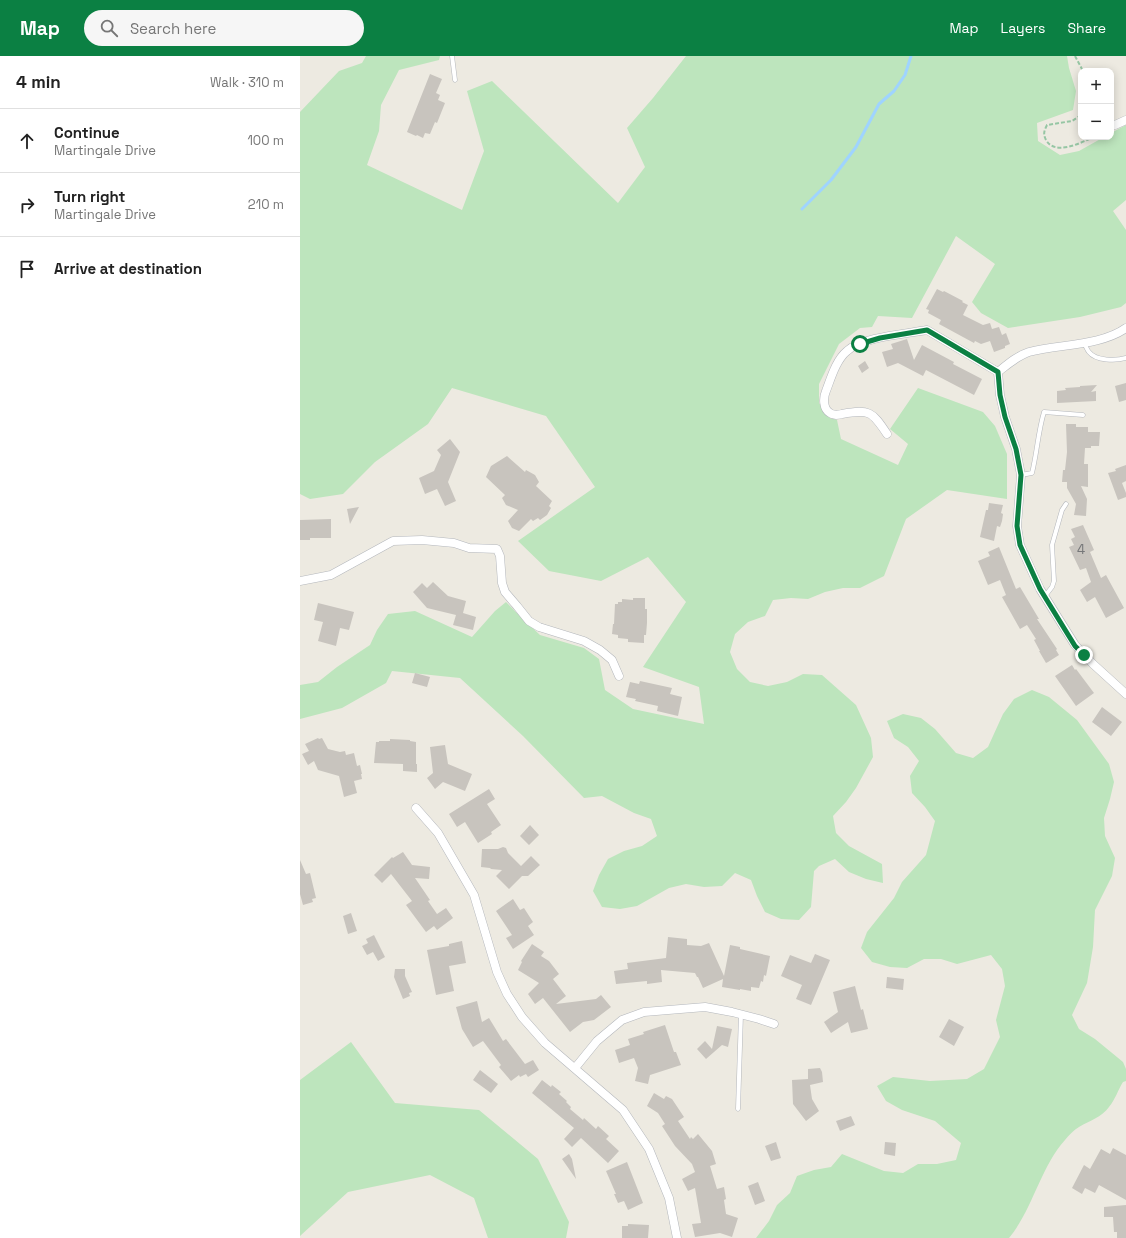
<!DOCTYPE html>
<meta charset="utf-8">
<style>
:root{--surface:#fff;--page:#f6f6f6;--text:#222;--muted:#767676;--line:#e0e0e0;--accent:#0b8043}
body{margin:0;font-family:"Space Grotesk",sans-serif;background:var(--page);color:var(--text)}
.controls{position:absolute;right:12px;top:12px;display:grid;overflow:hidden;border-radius:8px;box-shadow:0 2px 10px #0003}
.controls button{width:36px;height:36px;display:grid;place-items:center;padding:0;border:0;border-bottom:1px solid var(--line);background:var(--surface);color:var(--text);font:20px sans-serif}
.stop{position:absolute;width:12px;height:12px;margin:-9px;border:3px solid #0b8043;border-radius:50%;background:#fff}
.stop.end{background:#0b8043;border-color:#fff;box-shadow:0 1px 4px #0008}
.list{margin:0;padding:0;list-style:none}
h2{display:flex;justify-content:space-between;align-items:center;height:52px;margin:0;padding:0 16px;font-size:17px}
h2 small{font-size:13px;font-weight:400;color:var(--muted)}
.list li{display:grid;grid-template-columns:26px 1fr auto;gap:12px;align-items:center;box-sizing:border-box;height:64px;padding:0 16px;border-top:1px solid var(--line)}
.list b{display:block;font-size:15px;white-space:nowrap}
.list p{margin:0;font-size:13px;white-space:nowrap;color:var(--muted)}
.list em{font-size:13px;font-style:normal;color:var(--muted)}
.icon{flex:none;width:22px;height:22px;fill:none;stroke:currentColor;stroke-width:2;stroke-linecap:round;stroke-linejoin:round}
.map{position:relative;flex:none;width:826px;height:1182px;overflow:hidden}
header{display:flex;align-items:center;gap:24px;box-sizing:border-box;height:56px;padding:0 20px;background:var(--accent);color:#fff}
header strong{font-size:19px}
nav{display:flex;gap:22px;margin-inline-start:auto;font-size:14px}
.search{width:280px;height:36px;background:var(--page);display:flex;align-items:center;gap:10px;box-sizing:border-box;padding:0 14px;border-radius:22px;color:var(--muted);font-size:15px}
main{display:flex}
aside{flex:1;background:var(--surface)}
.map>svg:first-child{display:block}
.green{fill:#bde5bd}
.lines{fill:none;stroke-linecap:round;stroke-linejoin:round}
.stream{stroke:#9fd4ff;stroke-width:3}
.building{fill:#c8c4be}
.service-casing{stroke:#b4b7bc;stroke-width:5}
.minor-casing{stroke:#b4b7bc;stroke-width:9}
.path{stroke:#96c6a4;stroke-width:2;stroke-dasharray:4 2;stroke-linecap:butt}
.service{stroke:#fff;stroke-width:4}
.minor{stroke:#fff;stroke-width:8}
.route{stroke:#0b8043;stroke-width:5}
.labels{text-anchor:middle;stroke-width:3.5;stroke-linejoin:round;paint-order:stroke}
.number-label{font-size:13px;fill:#767779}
</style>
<header>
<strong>Map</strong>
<div class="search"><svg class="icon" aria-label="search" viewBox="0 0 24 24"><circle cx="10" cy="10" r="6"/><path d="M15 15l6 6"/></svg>Search here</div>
<nav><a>Map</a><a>Layers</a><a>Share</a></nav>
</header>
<main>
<aside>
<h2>4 min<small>Walk · 310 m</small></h2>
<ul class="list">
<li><svg class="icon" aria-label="ahead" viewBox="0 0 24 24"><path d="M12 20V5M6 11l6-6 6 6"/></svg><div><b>Continue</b><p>Martingale Drive</p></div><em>100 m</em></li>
<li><svg class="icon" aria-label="right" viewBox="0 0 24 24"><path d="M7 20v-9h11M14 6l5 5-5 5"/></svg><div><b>Turn right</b><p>Martingale Drive</p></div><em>210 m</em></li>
<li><svg class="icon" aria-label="arrive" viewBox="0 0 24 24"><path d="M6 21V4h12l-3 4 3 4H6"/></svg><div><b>Arrive at destination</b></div></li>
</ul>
</aside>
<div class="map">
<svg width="826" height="1182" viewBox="0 0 826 1182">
<rect width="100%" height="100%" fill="#edeae1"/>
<path class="green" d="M66,0H140L139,4L99,14L81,49L79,75L67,109L162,154L184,95L167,35L192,25L318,147L345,111L327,72L353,42L386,0H767L769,12L776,35L773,54L737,67L738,85L760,99L779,95L804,81H811V77L826,69V144L813,155L826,174V247L821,251L780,261L708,272L681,257L672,246L695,208L656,180L612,262L578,260L572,271L560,272L539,288L519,328V347L530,362L537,364L541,383L598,409L608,388L590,373L618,332L683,356L695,370L707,398V443L647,434L606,463L584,520L560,532H543L525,536L508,543L491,542L473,544L465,560L448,566L435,578L430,596L437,613L450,626L468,630L487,626L503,618L522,619L556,649L571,682L573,701L556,732L546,746L533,760L536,777L549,790L582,808L583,827L566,823L549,816L535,803L519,810L514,815L511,851L499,864L481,863L465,856L457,840L451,824L435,817L422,830L404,831L386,828L369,832L337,850L320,853L302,851L293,835L299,819L308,803L324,795L342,790L357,780L351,763L334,757L302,740L284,742L223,680L160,622L92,615L86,627L42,652L0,663V629L18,626L37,611L70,589L77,574L88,558L115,555L172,581L195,555L206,546L217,557L240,579L284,592L299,603L305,634L333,653L404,668L399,631L343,611L386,546L348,501L301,525L249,515L218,485L295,431L246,360L152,332L128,368L75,406L43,438L10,443L0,438V56L39,15L62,7Z
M732,634L749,641L777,664L809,708L814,726L810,743L804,762L805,780L815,802L812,820L795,854L793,891L787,927L772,959L779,973L795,983L823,1006L826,1013V1025L823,1026C818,1034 815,1044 809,1051C802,1061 789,1065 779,1071C774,1074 769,1079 765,1084C740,1112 733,1153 709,1182H456L469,1165L477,1149L490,1137L497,1120L514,1114L531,1111L542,1098L584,1115L603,1117L618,1108H637L656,1104L661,1087L635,1065L602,1054L586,1045L577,1030L593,1021L630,1025L667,1023L684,1013L700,981L696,964L705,930L702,913L691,899L657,908L641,903H624L607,912L590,911L572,906L561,892L567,876L594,842L602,826L626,799L635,765L625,751L612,737L610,720L619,705L608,691L594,682L587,665L603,658L621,662L635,673L656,697L673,702L688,691L703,658L714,643Z
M51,986L95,1047L179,1054L238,1103L269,1166L266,1182H188L174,1142L130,1119L48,1136L0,1180V1024Z"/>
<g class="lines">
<path class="stream" d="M502,153L531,124L556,91L579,48L594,35L605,19L611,0"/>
</g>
<path class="building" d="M130,18L142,23L136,37L140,39L138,44L145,47L137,67L135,66L130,78L125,77L123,82L117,79L116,80L107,76Z
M637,233L643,236L644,235L663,245L662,246L668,249L663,259L683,269L690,267L692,273L699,271L702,279L706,277L710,288L705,290V292L694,296L690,285L681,288L675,285L674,287L639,268L641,264L628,257L629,254L626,253Z
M607,283L614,304L622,289L654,306L653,308L682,323L674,339L626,314L623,320L598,307L587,311L582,296L593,293L591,288Z
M565,305L569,312L562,317L558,310Z
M826,327V344L819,346L815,330Z
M797,329L791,336L796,335V345L757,347V335L766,334L765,332L780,331V330Z
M766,368H776V371H788V376H800L799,390H791V392H785L784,408H788V431L781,430L787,443L786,460L774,459L776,448L767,432V426H762L763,414H765L767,396Z
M150,383L160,396L148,426L156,445L145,450L137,433L125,438L119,422L134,415L141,399L137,394Z
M207,400L225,416L226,414L235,419L239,426L236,430L252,445L249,450L251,452L247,459L240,464L238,462L233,465L231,463L219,475L212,472L208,465L218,454L206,449L202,442L205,439L186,421L191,410Z
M826,409V425L822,427L826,437V441L818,444L808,417L816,415L815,413Z
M689,447L703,449L701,457L703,458L702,465L700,471L697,470L694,485L680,481L686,454H688Z
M59,451L50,468L47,453Z
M31,463V482H10V484H0V464Z
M783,469L794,494L790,496L801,522L806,519L824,552L806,562L795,541L787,546L780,534L791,526L786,512L780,514L769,491L774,489L771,483L775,481L771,473Z
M699,491L716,533L720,531L739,563H737L757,593L756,594L759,599L748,606L746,607L739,595H740L734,584L736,583L727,569L720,573L702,541L706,539L700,524L688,529L678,505L690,500L688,496Z
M133,526L148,540L166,545L163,557L176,561L173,574L153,569L156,559L127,552L113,536L122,527L127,532Z
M333,542H345V553H347V567L346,579H344V587L328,586V583L318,582V579L312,578L313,568H314L315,548H318V546H322V543L333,544Z
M18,547L54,556L49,574L40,572L36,590L18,585L23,566L14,564Z
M772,609L775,614L776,613L794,637L776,650L755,620Z
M115,617L130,621L127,631L112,627Z
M340,625L372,632L370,638L382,641L378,660L357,655L358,650L335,645L336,643L326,641L330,626L339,628Z
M802,651L822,666L811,680L792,666Z
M18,682L19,683L22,682L28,693L40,696L45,695L46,699L54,697L57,710L60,709L62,718H61L62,723L54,725L57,737L44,741L39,720L18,714L14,705L8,709L2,698L9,695L5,688Z
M90,683L110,684V685L116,686V708H117V716L103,715V708L74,707L76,686H79V685H90Z
M145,689L148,708L172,718L165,735L143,726L135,733L127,722L133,717L130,691Z
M189,733L195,743L187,748L201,769L191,776L192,778L178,787L165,766L157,771L149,758Z
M230,769L239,779L229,789L220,780Z
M203,791L206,792L208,797L221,810L231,800L240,809L228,820H222L209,833L196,820L202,814L191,813L190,812L181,811L182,793H198Z
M103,796L112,809L130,811L129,823L115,822L130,844L128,845L137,858L146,852L153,862L137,874L134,870L126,876L106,849L112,845L91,818L82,827L74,819L92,801L93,802Z
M0,804L6,818L10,817L16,842L12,843L13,846L3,849L0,838Z
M213,843L220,854L224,852L233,866L228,870L234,879L213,893L206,882L212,879L196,855Z
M51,857L57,875L48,878L43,860Z
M74,879L85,901L78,905L73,896L67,899L62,890L68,887L66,883Z
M368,881L387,883V889L401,890L409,887L424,920L430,889L440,891V893L470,900L466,920L464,919L463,926L461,925L459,932L451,931V935L440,933V934L422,931L423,923L403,932L398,921H397L395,917L361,914L362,926L347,928V925L316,928L314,915L328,913L327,907L366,902Z
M162,885L166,907L149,910L154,935L136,939L127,894L149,890V888Z
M232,888L244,896L241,900L249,905L259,918L253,923L266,940L256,948L296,943L301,939L311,951L294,964L283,966L270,976L243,942L235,948L228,938L239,927L218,914L222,906L221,905Z
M515,898L530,904L511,949L496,943L502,929L481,920L490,899L511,907Z
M95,913H105V920L112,936L109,937L110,940L103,943L94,921Z
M587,921L604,923L603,934L586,932Z
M555,930L561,954L563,953L568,973L551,977L548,966L531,977L524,966L538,956L533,936Z
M177,945L182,966L189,962L203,985L206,983L225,1008L233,1004L239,1014L228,1021L226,1018L220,1021L219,1019L211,1025L199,1011L201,1009L183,985L173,991L162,973L156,951Z
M649,963L664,971L654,990L639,981Z
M365,969L374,996H376L381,1009L350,1019L348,1028L335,1025L338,1012L334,1002L319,1007L315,994L330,989L328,983L344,978L343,976Z
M417,970L432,973L428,991L422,989L406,1003L397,993L405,985L412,993Z
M520,1012L522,1016L523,1026L510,1029L512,1043L519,1055L506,1065L493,1048L492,1024L508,1023V1013Z
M180,1014L198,1028L191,1037L173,1024Z
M242,1024L251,1031L252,1029L261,1036L259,1038L267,1045L266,1046L271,1051L270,1053L283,1064L284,1062L296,1073L298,1070L309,1080L306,1083L319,1095L308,1107L281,1082L272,1091L264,1083L274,1072L232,1037Z
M354,1037L364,1043L366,1040L372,1043L384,1061L378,1065L390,1083L391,1081L393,1083L398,1078L412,1095L416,1108L410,1110L417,1133L424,1131L426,1143L424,1144L426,1158L438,1162L432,1181L420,1177L395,1181L392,1168L401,1167L395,1132L388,1135L382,1123L395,1116L392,1108L375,1090L362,1070L365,1068L358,1057L347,1050Z
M551,1060L555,1069L540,1075L536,1065Z
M476,1086L481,1102L471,1105L465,1090Z
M585,1086L596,1087L595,1100L584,1098Z
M813,1092L826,1099V1144L799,1129L795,1137L785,1132L782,1138L772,1132L784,1109L790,1113L801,1093L810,1098Z
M269,1098L272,1103L276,1123L262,1103Z
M327,1106L343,1147L328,1154L324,1145L318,1147L314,1138H316L306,1115Z
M458,1126L465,1145L455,1149L448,1130Z
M826,1149V1182H817V1176H814L813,1161H804V1151Z
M328,1168L349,1169L348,1182H322V1170H328Z"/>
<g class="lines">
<g class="service-casing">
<path id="service" d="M152,0L155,24
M784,287C786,290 787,294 789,296C796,305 816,305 826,302
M721,419L732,417C737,397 738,376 744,356L783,359
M745,540L752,531L754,525L752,489L762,454L766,448
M438,1053L441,958"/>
</g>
<g class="minor-casing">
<path id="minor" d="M815,69L826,64
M698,316L700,339L705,361L716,393L721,419L717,470L720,489L740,533L775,589L793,608L826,638
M698,316C708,308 717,300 729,296C759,288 801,290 826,272
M587,378C572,355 569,353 542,358C538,359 534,360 530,357C523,353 523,342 526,335C531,322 536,304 547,295C562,281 606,278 627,274L698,316
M0,525L31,519L93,485L122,484L154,487L169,492L197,493L200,500L202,527L205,536L217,550L229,565L239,571L284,585L300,594L312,604L319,620
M116,752L138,777L174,839L197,916L207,938L222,961L245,987L323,1054L349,1093L369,1142L377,1182
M275,1012L297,985L322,964L344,956L405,951L432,956L459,963L474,968"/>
</g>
<path class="path" d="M775,0L783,15
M781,59L772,65L747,69C744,75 743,78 746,84C755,100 781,87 793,81"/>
<use href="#service" class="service"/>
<use href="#minor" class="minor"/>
</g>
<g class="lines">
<path class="route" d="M560,288L580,282L627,274L698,316L700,339L705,361L716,393L721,419L717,470L720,489L740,533L775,590L784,599"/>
</g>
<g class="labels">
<g class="number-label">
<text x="781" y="498">4</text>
</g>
</g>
</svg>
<div class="controls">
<button>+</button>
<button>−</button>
</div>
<div class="stop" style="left:560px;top:288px"></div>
<div class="stop end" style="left:784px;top:599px"></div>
</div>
</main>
